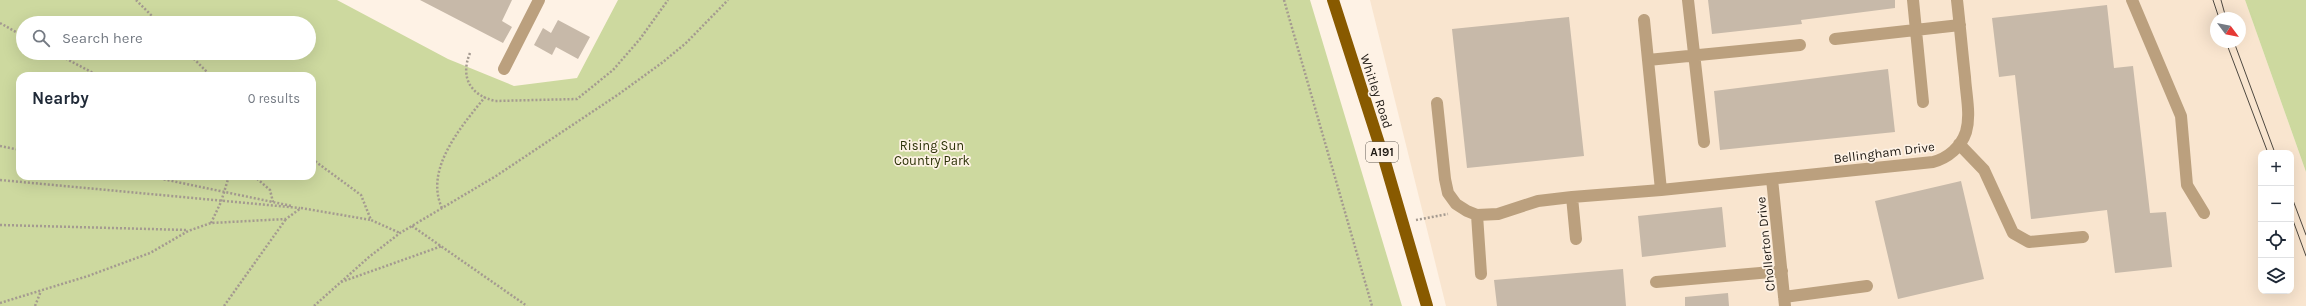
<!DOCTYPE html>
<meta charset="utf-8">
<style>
:root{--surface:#fff;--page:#f6f6f7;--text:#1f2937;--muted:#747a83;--line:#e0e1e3}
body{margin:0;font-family:Karla,sans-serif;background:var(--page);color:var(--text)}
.controls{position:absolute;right:12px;bottom:12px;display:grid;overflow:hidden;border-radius:8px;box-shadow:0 4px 16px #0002}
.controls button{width:36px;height:36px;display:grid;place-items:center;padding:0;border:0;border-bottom:1px solid var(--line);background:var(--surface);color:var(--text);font:20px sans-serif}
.compass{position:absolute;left:2210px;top:12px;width:36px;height:36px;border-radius:50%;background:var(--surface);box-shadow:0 4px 16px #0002;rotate:122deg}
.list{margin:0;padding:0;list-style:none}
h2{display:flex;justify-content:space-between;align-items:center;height:52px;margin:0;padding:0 16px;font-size:17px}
h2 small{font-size:13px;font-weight:400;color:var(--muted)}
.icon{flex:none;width:22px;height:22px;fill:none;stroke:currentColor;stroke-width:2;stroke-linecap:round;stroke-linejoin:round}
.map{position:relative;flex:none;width:2306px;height:306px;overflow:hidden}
.search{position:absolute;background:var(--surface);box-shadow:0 4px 16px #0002;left:16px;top:16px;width:300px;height:44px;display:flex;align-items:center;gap:10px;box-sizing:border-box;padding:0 14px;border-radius:22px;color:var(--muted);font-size:15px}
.panel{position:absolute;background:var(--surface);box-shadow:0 4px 16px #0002;left:16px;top:72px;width:300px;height:108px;border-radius:12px}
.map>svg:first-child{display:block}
.built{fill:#f9e5cf;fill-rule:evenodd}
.green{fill:#cdd99f;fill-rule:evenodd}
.building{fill:#c7b9a9}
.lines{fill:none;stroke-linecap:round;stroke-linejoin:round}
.path{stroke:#a49a90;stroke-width:2.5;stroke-dasharray:2 2;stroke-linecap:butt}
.minor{stroke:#bba07e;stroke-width:12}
.major{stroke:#885a00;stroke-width:12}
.tram{stroke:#4f4941;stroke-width:1}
.labels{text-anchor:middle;stroke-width:3.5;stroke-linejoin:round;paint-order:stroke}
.shield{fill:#fef2e5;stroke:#615a52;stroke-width:1}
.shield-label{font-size:12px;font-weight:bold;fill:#1e1913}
.street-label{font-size:13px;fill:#1e1913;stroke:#fef2e5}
.park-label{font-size:13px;fill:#2c3207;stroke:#fef2e5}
</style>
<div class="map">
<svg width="2306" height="306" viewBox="0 0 2306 306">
<rect width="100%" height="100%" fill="#fef2e5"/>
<path class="built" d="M1370,0H2245L2306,172V306H1446ZM2216,18H2240V42H2216ZM2261,153H2291V291H2261Z"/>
<path class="green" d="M0,0H337L448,59L514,86L577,78L618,0H1310L1402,306H0ZM23,23H309V53H23ZM20,76H312V176H20Z
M2245,0H2306V172Z"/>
<path class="building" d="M420,0H512L502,21L512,27L503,43Z
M1708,0H1895V8L1801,20L1802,24L1712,34Z
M2107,5L2114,68L2133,66L2150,213L2166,212L2172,267L2115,273L2107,210L2031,219L2015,75L1999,77L1992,18Z
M1569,17L1584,156L1467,168L1452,29Z
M558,20L590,37L578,59L556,47L552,55L534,45L543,28L551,33Z
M1888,69L1895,132L1720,150L1714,91Z
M1961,181L1984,279L1898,299L1875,201Z
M1722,207L1726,247L1642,257L1638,216Z
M1623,269L1626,306H1497L1494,280Z
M1728,293L1729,306H1685V297Z"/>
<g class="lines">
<path class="path" d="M136,0L159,23
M1284,0L1372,306
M0,23L23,36
M55,53L99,76
M188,53L211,76
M470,53C460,77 470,95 495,101L577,99L613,70L640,39L668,0
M0,146L20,150
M312,159L361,195L371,220L400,233
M148,176L292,206
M254,176L270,190L273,202
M0,180L300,208
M301,208L371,220
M442,208C424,169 461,127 485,97
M1416,220L1448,214
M211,223L221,202L229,176
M0,225L187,230
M412,226L527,306
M341,282L442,246
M0,303L88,276L150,253L188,231L211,223L286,219L301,208
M35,306L41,291
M224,306L286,219
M314,306L369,257L400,233L496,176L619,94L663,62L686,43L728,0"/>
<path class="minor" d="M1688,0L1704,142
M1913,0L1923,102
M2132,0L2181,116L2187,185L2204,213
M1644,20L1661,190
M1835,39L1960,25
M1648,60L1800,45
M504,69L539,0
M1437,103L1445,179L1448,193L1456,204L1467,211L1477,215L1498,214L1538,201L1572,197L1661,190L1933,162C1948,158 1961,147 1966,132C1971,115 1966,95 1965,77C1962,51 1960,26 1957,0
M1959,144L1984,170L2013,233L2029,242L2083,237
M1772,179L1785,306
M1572,197L1576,239
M1477,215L1481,274
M1656,282L1782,271
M1784,297L1867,286"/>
<path class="major" d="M1333,0L1385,162L1427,306"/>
<path class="tram" d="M2213,0L2219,18
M2221,0L2226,18
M2226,42L2268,153
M2234,42L2275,153
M2291,195L2306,235
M2291,215L2306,256"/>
</g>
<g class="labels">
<rect class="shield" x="1366" y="142" width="32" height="20" rx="3"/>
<g class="shield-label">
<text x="1382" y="156">A191</text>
</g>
<g class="street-label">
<text transform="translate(1377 91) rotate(72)" y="5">Whitley Road</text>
<text transform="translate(1884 152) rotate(-7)" y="5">Bellingham Drive</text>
<text transform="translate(1765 244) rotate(-96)" y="5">Chollerton Drive</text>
</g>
<g class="park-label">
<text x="932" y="150">Rising Sun<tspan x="932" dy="15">Country Park</tspan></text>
</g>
</g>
</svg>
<div class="controls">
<button>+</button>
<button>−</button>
<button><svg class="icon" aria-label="locate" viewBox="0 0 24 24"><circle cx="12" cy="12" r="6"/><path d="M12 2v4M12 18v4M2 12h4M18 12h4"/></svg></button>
<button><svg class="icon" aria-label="layers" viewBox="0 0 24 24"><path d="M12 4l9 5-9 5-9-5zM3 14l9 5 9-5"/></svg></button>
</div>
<svg class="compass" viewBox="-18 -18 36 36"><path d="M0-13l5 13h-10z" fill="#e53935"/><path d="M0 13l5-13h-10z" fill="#747a83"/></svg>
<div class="search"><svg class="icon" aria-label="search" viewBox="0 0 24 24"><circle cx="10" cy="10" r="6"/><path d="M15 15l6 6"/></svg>Search here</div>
<section class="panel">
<h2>Nearby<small>0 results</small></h2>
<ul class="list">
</ul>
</section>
</div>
